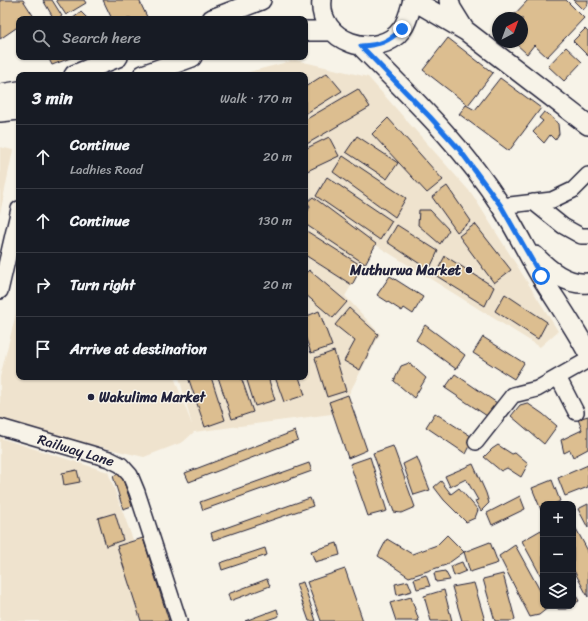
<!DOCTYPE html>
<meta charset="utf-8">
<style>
:root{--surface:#171b24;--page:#242831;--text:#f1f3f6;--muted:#9ea1a6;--line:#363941}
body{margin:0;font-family:Sriracha,sans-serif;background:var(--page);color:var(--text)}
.controls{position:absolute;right:12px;bottom:12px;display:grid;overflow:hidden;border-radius:8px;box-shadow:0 1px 3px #0004}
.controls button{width:36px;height:36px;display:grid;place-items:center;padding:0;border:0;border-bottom:1px solid var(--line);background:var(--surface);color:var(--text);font:20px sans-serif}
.compass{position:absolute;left:492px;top:12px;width:36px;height:36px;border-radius:50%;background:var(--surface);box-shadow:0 1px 3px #0004;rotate:41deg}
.stop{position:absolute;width:12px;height:12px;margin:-9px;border:3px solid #1a73e8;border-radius:50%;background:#fff}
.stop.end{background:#1a73e8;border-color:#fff;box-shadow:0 1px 4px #0008}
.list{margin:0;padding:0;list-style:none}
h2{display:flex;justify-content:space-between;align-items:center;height:52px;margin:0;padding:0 16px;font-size:17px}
h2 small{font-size:13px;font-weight:400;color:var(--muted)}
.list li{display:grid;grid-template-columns:26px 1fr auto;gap:12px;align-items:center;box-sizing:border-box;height:64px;padding:0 16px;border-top:1px solid var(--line)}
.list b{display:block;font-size:15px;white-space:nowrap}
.list p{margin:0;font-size:13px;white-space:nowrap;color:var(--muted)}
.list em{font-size:13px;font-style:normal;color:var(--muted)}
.icon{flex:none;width:22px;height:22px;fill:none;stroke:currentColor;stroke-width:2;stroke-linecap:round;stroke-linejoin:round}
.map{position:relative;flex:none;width:588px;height:621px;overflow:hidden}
.search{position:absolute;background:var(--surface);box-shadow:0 1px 3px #0004;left:16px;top:16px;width:292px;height:44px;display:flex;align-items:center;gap:10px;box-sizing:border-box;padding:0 14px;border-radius:8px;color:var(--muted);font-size:15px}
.panel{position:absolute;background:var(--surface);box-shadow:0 1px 3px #0004;left:16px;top:72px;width:292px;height:308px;border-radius:8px}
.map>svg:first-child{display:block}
.built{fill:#efe3ce}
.building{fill:#dcbe90;stroke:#22223b}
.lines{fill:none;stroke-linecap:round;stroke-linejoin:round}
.minor-casing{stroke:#22223b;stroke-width:18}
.major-casing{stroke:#22223b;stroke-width:22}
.minor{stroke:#f7f3e8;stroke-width:15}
.major{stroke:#f7f3e8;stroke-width:19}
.route{stroke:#1a73e8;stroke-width:5}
.poi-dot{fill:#22223b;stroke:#f7f3e8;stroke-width:1.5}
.labels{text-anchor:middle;stroke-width:3;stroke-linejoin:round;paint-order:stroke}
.poi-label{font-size:14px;font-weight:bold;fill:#22223b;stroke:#f7f3e8;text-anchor:end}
.street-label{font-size:14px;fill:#22223b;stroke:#f7f3e8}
</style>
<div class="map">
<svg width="588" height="621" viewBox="0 0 588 621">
<rect width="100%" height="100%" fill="#f7f3e8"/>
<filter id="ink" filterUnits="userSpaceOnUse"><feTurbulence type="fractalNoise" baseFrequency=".025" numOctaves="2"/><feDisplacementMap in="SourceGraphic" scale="8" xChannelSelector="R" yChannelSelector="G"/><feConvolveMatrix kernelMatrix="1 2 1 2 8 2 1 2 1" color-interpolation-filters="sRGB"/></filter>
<g filter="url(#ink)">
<path class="built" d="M295,60L368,77L472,194L558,331L540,347L376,245L345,296L380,334L339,413L194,432L183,442L144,457L3,424L0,417V377L19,302V377H174L192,425L179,377H305V75H238Z
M0,147L13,150L0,214Z
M0,438L108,472L163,621H0Z"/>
<path class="building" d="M0,0H23L34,17L30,19H19V26L0,39Z
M43,0H52L62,16L58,19H54Z
M56,0H84L86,3L66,15Z
M103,0H139L148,19H112Z
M528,0H566L584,18L547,57L534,45L527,54L515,43L522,42V36L524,34L522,32V18H511Z
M573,0H588V4L583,10Z
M81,12L88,19H72Z
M585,29L588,32V56L573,41Z
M448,38L493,73L468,105L423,70Z
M566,47L582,62L564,81L548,66Z
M48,57H73L52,65Z
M327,73L342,91L305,114V87Z
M500,78L541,108L509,151L459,114L466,105L475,110Z
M358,89L370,107L305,145V120Z
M544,112L551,116L558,124L559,134L555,140L550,135L544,143L533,132L543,121L539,118Z
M388,118L443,180L427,193L372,134Z
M357,136L398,163L387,179L346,152Z
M329,137L339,156L305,172V149Z
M343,156L406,198L395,217L333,172Z
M327,177L392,221L380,240L316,196Z
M447,186L471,221L457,232L432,197Z
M313,197L376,244L365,264L305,224V212L307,213L310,206L307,202Z
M419,210H430L449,230L440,244L418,225Z
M475,224L511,270L494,283L459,236Z
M397,225L438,251L429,270L387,242Z
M305,230L362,266L352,285L305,255Z
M445,256L494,287L485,306L435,275Z
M309,270L347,302L333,318L305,294V274Z
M390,276L423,297L413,314L404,308L402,311L377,295Z
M505,294L547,322L538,339L495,311Z
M349,308L378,334L360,370L344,361L355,341L335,325Z
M319,311L332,346L311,353L305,336V317Z
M425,325L465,355L456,369L416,340Z
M483,337L524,363L514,379L473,353Z
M334,351L346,391L327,397L315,358Z
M409,363L426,378L414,398L394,381L401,366Z
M455,374L500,405L490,418L445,388Z
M188,377H211L225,420L205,427Z
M218,377H241L253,412L232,419Z
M246,377H268L275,400L255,406Z
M275,377H299L305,395L284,402Z
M348,395L367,450L348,458L329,402Z
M527,403L543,414L557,426L544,444L511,416L520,405Z
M435,413L474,438L466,454L426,427Z
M588,416V449L573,457L570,450L564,453L561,440L582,430L578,419Z
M295,431L298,440L189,482L185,473Z
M498,445L512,454L515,453L528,464L521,477L507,468L501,471L484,457L492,449Z
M393,446L415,507L401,513L394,512L373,453Z
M370,457L387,511L368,516L350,464Z
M417,457L430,490L414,495L403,464Z
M309,463L312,471L203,510L200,502Z
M473,464L486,493L489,503L481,511L475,501L478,500L466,479L450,487L445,476Z
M588,465V487L565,496L558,478Z
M77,470L80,482L64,485L62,473Z
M121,473L132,506L123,509L113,476Z
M552,480L560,501L554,504H543V509L541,510L532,488Z
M441,481L451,494L459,488L478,510L475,518L466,522L444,500L434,487Z
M520,496L525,509L492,525L487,513Z
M310,498L313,506L213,540L211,533Z
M588,504V528L578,509Z
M115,513L123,540L106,546L98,518Z
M573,523L588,551V597L573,569Z
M541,530L543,534V580L522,541Z
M447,535L464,552L446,565L409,577L378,556L387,539L412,554L437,545Z
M143,538L169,621H141L117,546Z
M490,542L498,563L470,572L464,552Z
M337,543L340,555L315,562L311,551Z
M515,545L543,596V606L549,607L539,615L530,617L499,556Z
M265,548L267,555L222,570L220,563Z
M462,562L466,571L454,576L451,566Z
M345,569L363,621H321L307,582Z
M445,571L450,580L436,582L434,573Z
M503,574L515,619L512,621H495L483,579Z
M426,575L430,586L417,589L414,579Z
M267,579L270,586L230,601L228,594Z
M408,581L412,591L397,595L395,584Z
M303,582L316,621H309L296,584Z
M474,583L485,621H462L452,587Z
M444,590L452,621H431L424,596Z
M573,590L579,601L573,604Z
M411,597L419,621H396L390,603Z
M557,606H571L567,609H558Z
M277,609L279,616L264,621H245Z"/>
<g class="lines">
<g class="minor-casing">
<path id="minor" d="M533,202L563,226L581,236H588
M501,206L552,200L573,190L588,175
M0,291L19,209
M558,377L576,412
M0,427L109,459L121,465L130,475L137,492L179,621
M476,442L513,395L537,389L588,360"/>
</g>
<g class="major-casing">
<path id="major" d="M322,0C317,41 377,63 402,29C408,21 410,10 413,0
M413,0L466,31L588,125
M449,0L451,8L464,29
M212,19L261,0
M305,31H332
M361,46C411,97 463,146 501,206C516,229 527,253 540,275C556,301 574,326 588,353
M74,75L118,57
M143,75L192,57
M0,94L19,91
M0,112L19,110
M535,256C549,270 566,285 588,283"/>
</g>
<use href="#minor" class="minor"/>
<use href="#major" class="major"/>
</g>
</g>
<g class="lines" filter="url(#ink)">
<path class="route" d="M402,29C388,42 380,45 361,46L430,117L459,149L501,206L541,276"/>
</g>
<g class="poi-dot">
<circle cx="469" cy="270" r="4"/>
<circle cx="91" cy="397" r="4"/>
</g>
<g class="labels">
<g class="poi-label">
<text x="461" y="275">Muthurwa Market</text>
<text x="99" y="402" text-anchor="start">Wakulima Market</text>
</g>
<g class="street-label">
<text transform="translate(76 450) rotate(17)" y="5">Railway Lane</text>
</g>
</g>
</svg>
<div class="controls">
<button>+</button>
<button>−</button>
<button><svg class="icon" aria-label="layers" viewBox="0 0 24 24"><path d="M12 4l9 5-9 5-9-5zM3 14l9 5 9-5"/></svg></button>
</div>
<svg class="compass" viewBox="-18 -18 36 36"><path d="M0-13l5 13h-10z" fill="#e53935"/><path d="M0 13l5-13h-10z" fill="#9ea1a6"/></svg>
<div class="stop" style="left:541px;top:276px"></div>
<div class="stop end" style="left:402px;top:29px"></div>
<div class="search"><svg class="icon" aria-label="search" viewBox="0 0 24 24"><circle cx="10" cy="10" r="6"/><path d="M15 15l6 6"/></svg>Search here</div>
<section class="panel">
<h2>3 min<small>Walk · 170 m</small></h2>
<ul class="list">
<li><svg class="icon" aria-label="ahead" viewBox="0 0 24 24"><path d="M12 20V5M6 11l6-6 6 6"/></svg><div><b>Continue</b><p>Ladhies Road</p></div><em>20 m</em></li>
<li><svg class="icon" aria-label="ahead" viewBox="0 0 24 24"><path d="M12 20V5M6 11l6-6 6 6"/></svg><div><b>Continue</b></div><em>130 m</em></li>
<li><svg class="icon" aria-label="right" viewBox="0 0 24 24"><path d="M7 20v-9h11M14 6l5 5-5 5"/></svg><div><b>Turn right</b></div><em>20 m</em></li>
<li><svg class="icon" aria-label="arrive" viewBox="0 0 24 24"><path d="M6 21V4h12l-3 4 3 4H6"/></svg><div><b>Arrive at destination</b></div></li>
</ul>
</section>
</div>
